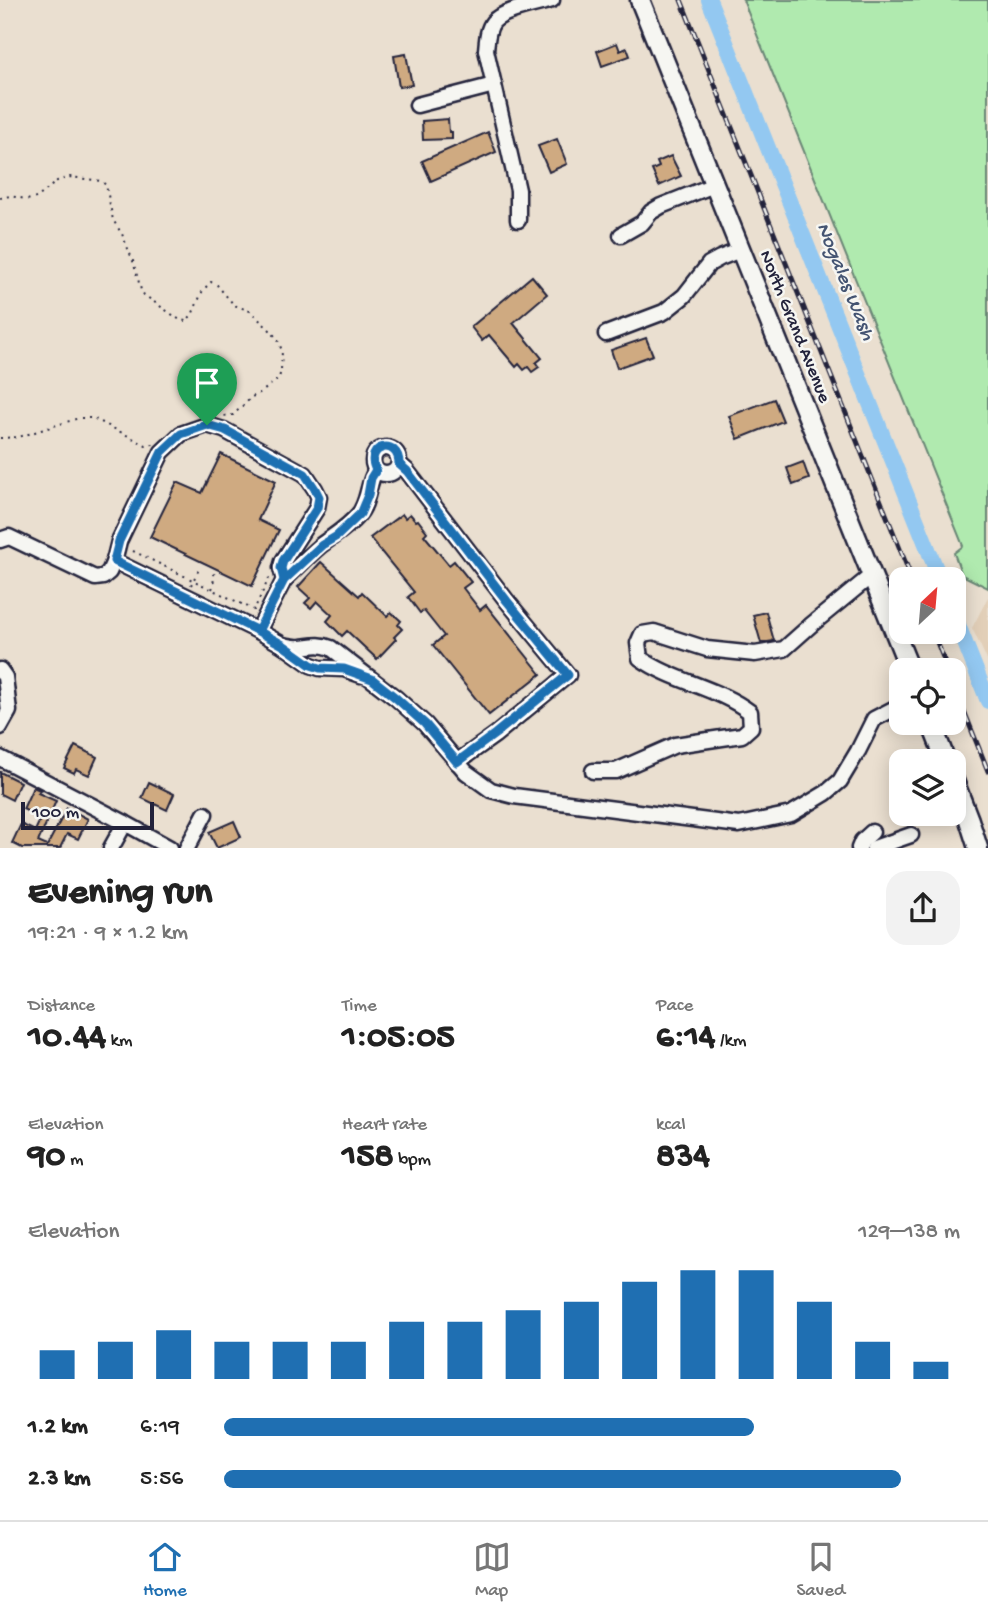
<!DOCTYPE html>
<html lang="en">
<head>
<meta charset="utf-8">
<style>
  :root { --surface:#fff; --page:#f2f2f2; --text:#222; --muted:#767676; --line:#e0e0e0; --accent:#1f6fb2 }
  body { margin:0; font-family:"Gochi Hand",sans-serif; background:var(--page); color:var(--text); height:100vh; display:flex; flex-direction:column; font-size:26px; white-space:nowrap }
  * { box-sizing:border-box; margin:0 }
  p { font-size:23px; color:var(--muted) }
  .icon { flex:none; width:38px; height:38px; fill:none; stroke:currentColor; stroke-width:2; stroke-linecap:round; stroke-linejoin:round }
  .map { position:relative; height:848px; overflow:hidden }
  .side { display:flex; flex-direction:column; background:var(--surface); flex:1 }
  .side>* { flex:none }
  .needle { width:46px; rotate:26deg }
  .tools { position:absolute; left:889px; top:567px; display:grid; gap:14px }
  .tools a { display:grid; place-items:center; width:77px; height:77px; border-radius:14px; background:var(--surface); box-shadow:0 4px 18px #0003; font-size:35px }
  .scale { position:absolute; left:21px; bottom:18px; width:133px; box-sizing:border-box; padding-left:7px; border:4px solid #22223b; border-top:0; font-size:19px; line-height:24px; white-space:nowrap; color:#22223b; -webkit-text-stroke:5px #f6f6f2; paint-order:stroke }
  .pin { position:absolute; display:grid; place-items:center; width:60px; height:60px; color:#fff; margin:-72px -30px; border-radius:50% 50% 50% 0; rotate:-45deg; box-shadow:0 0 7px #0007 }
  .pin .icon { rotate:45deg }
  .round { display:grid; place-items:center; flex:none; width:74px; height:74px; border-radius:21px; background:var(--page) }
  .summary { display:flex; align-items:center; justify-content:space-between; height:119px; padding:0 28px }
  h1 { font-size:38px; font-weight:800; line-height:52px }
  .figures { display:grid; grid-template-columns:repeat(3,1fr); gap:10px; height:119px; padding:7px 28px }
  .figures div { display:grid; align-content:center }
  .figures b { font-size:35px; font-weight:800 }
  .figures small { font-size:19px; font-weight:400 }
  .figures p { font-size:19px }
  .chart { height:196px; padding:14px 28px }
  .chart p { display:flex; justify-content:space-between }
  .chart svg { width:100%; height:126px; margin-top:7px; stroke:var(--accent); stroke-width:6 }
  ul { padding:0 28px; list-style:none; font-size:23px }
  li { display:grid; grid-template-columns:112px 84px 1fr; align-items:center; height:52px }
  li i { height:18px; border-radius:9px; background:var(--accent) }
  .tab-bar { display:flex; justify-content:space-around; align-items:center; height:98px; border-top:2px solid var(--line); background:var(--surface); font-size:19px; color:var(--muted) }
  .tab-bar a { display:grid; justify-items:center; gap:4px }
  .tab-bar .active { color:var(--accent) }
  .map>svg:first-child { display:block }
  .built { fill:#e2cfb8 }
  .green { fill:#b0eaaf; stroke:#698675; stroke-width:2 }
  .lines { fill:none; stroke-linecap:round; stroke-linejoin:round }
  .river { stroke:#93c8f1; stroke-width:16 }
  .building { fill:#cfaa81; stroke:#22223b; stroke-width:2 }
  .minor-casing { stroke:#22223b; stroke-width:19 }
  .major-casing { stroke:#22223b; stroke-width:23 }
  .path { stroke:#22223b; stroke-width:2; stroke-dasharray:2 5; stroke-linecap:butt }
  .minor { stroke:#f6f6f2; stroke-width:14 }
  .major { stroke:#f6f6f2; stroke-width:18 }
  .rail-casing { stroke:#22223b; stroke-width:5 }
  .rail { stroke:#f6f6f2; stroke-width:2.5; stroke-dasharray:8; stroke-linecap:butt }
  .route-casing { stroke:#fff; stroke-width:14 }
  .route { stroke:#1f6fb2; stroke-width:9 }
  .labels { text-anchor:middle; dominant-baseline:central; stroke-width:5; stroke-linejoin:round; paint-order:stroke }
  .street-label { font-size:19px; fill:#22223b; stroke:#f6f6f2 }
  .water-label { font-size:21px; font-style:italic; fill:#445472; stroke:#f6f6f2 }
</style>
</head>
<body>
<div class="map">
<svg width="988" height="848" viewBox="0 0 988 848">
  <rect width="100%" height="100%" fill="#eadfd0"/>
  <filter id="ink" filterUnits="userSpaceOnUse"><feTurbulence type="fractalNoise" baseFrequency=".0143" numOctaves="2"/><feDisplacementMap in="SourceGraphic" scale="14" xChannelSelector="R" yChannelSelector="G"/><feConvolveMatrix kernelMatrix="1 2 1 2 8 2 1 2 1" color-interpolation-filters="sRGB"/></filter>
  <g filter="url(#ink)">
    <polygon class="built" points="988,597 988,662 972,628"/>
    <polygon class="green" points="743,0 988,0 988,588 962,575 954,553 963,546"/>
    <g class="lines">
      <g class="river">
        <polyline points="709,0 940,579"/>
        <polyline points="954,615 988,701"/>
      </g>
    </g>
    <g class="building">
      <polygon points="617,43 620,51 627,48 630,56 602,66 597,51"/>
      <polygon points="406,54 412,85 399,87 394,56"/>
      <polygon points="448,119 449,132 452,132 452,139 423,140 422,121"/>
      <polygon points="488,132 496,152 431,181 422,161"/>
      <polygon points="557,139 567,164 549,172 538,146"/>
      <polygon points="671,156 681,176 659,186 652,170 659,167 657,162"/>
      <polygon points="532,276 547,294 513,323 542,358 536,363 539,367 532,372 528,367 524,370 519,364 516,367 489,335 482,341 471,327"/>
      <polygon points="646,338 653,355 617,368 611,350"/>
      <polygon points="774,399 783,421 738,439 729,416"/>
      <polygon points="221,454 276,481 258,520 279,530 252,586 150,537 177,482 202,493"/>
      <polygon points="803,462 809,479 793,485 787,468"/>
      <polygon points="402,514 405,518 410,514 416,521 418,520 427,532 424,535 449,565 454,561 471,582 463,588 480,610 486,605 541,674 489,715 433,645 444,636 424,611 420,613 408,597 414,592 370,538"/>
      <polygon points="321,562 359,596 362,592 387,616 391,612 401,621 398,625 402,629 394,637 396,639 377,659 347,631 342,636 327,621 332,615 317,601 311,608 305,603 310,598 298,587"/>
      <polygon points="766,612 774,641 761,643 753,615"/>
      <polygon points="75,746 97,757 89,775 76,769 74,773 64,768"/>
      <polygon points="0,772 20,782 12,800 0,794"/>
      <polygon points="149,782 174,794 167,810 142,798"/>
      <polygon points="33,787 40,790 38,793 56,801 38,842 47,846 67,808 88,819 78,839 67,834 60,848 22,848 12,843 21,824 35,831 41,818 23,809"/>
      <polygon points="234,821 241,837 217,848 209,832"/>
    </g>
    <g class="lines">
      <g class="minor-casing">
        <g id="minor">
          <polyline points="417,105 494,85"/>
          <path d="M518 220V190L486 50C487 41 487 30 493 22 503 10 536 5 552 0"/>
          <polyline points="621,235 642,223 651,212 661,206 714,185"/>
          <polyline points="606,334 664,312 684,296 709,264 720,258 740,250"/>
          <circle cx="386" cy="461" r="13"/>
          <polyline points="399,464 407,471 507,601 568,675 495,735 457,762"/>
          <polyline points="0,540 9,537 95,578 103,577 109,572 114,561 119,541 162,452 181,434 207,425 224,430 305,474 315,489 319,497 317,508 283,561 281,568 284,580 258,631"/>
          <polyline points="114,561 258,631 283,645 311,665 320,668 344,669 361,675"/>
          <path d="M284 580C296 569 307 557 320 546 333 536 347 528 358 515 369 503 367 484 376 470"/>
          <path d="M283 645C289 646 295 648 301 647 312 646 319 643 331 648L396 698 425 724 466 772 491 790 514 796 739 825 791 814 826 793 840 781 858 751 874 719 901 705"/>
          <polyline points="0,670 5,677 9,711 0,727"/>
          <polyline points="0,758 125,823 170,848"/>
          <path d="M593 771H616L675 745 742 735 751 727 750 712C717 687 674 682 640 658L638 643 642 634 654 632 707 649 755 654 784 649 811 625 872 575"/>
          <polyline points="111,848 125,823"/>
          <polyline points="187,848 205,814"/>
          <polyline points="859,848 862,841 872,832"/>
          <polyline points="874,848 911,835"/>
        </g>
      </g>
      <g class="major-casing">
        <g id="major">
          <polyline points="640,0 910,670"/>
          <polyline points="931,723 946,761"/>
          <polyline points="954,781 969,820 978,848"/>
        </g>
      </g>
      <g class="path">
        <polyline points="0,198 10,196 31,200 38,197 57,181 70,177 101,181 106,185 113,220 122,234 133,261 141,290 144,295 180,320 186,321 192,315 203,290 211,282 217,285 234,305 250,311 270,330 278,340 282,351 281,370 279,378 263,391 252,397 233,415 220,416"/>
        <polyline points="0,438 19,437 79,418 93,418 146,445 154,444"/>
        <polyline points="133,551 254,610 271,574"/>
        <polyline points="191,585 200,567"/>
        <path d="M212 589C215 582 212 576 216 570"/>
      </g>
      <use href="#minor" class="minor"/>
      <use href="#major" class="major"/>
      <g class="rail-casing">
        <g id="rail">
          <polyline points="681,0 912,579"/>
          <polyline points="933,632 948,670"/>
          <polyline points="954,686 988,771"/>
        </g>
      </g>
      <use href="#rail" class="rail"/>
    </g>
  </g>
  <g class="lines" filter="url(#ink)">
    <g class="route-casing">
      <path id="route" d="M207 425 225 430 305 474 315 489 319 497 317 508 283 561 281 568 284 580 258 631 283 645 311 665 320 668 344 669 372 679 396 698 425 724 457 762 495 734 568 675 507 601 407 471 399 464C399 437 363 445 376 470L371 478 368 495 360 514 337 536 322 545 284 580 258 631 114 561 119 541 162 452 181 434 207 425"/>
    </g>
    <use href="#route" class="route"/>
  </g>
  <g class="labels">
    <g class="street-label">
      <text transform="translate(794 327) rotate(68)">North Grand Avenue</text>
    </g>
    <g class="water-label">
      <text transform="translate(844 282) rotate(68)">Nogales Wash</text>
    </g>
  </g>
</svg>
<div class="tools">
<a><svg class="needle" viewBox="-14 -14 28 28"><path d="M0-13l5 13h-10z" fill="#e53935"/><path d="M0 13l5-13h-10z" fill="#767676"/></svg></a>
<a><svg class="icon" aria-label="locate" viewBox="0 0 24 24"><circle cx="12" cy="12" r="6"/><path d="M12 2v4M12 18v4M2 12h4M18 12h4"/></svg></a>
<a><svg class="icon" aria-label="layers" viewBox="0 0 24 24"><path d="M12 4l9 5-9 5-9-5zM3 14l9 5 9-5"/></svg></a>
</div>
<div class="scale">100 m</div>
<div class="pin" style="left:207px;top:425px;background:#1e9e55"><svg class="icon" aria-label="arrive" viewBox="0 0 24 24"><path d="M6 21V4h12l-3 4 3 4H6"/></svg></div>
</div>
<section class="side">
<div class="summary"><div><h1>Evening run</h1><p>19:21 · 9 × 1.2 km</p></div><a class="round"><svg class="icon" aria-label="share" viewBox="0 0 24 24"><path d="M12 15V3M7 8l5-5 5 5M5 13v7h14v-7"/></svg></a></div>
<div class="figures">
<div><p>Distance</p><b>10.44<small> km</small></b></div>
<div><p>Time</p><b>1:05:05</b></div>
<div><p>Pace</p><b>6:14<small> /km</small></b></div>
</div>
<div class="figures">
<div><p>Elevation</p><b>90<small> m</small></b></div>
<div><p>Heart rate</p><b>158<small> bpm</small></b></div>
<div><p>kcal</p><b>834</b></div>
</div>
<div class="chart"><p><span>Elevation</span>129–138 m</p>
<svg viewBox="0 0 160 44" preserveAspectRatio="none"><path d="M5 44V34M15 44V31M25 44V27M35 44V31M45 44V31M55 44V31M65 44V24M75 44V24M85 44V20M95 44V17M105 44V10M115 44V6M125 44V6M135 44V17M145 44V31M155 44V38"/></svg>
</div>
<ul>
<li><b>1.2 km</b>6:19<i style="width:72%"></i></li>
<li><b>2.3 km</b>5:56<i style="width:92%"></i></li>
</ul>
</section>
<nav class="tab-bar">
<a class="active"><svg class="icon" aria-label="home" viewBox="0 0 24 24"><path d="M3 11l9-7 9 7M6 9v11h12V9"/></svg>Home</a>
<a><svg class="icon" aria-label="map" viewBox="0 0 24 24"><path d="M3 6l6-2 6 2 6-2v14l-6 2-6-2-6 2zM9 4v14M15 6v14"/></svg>Map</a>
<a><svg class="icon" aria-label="saved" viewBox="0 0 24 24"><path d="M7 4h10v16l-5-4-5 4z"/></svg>Saved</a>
</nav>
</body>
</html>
